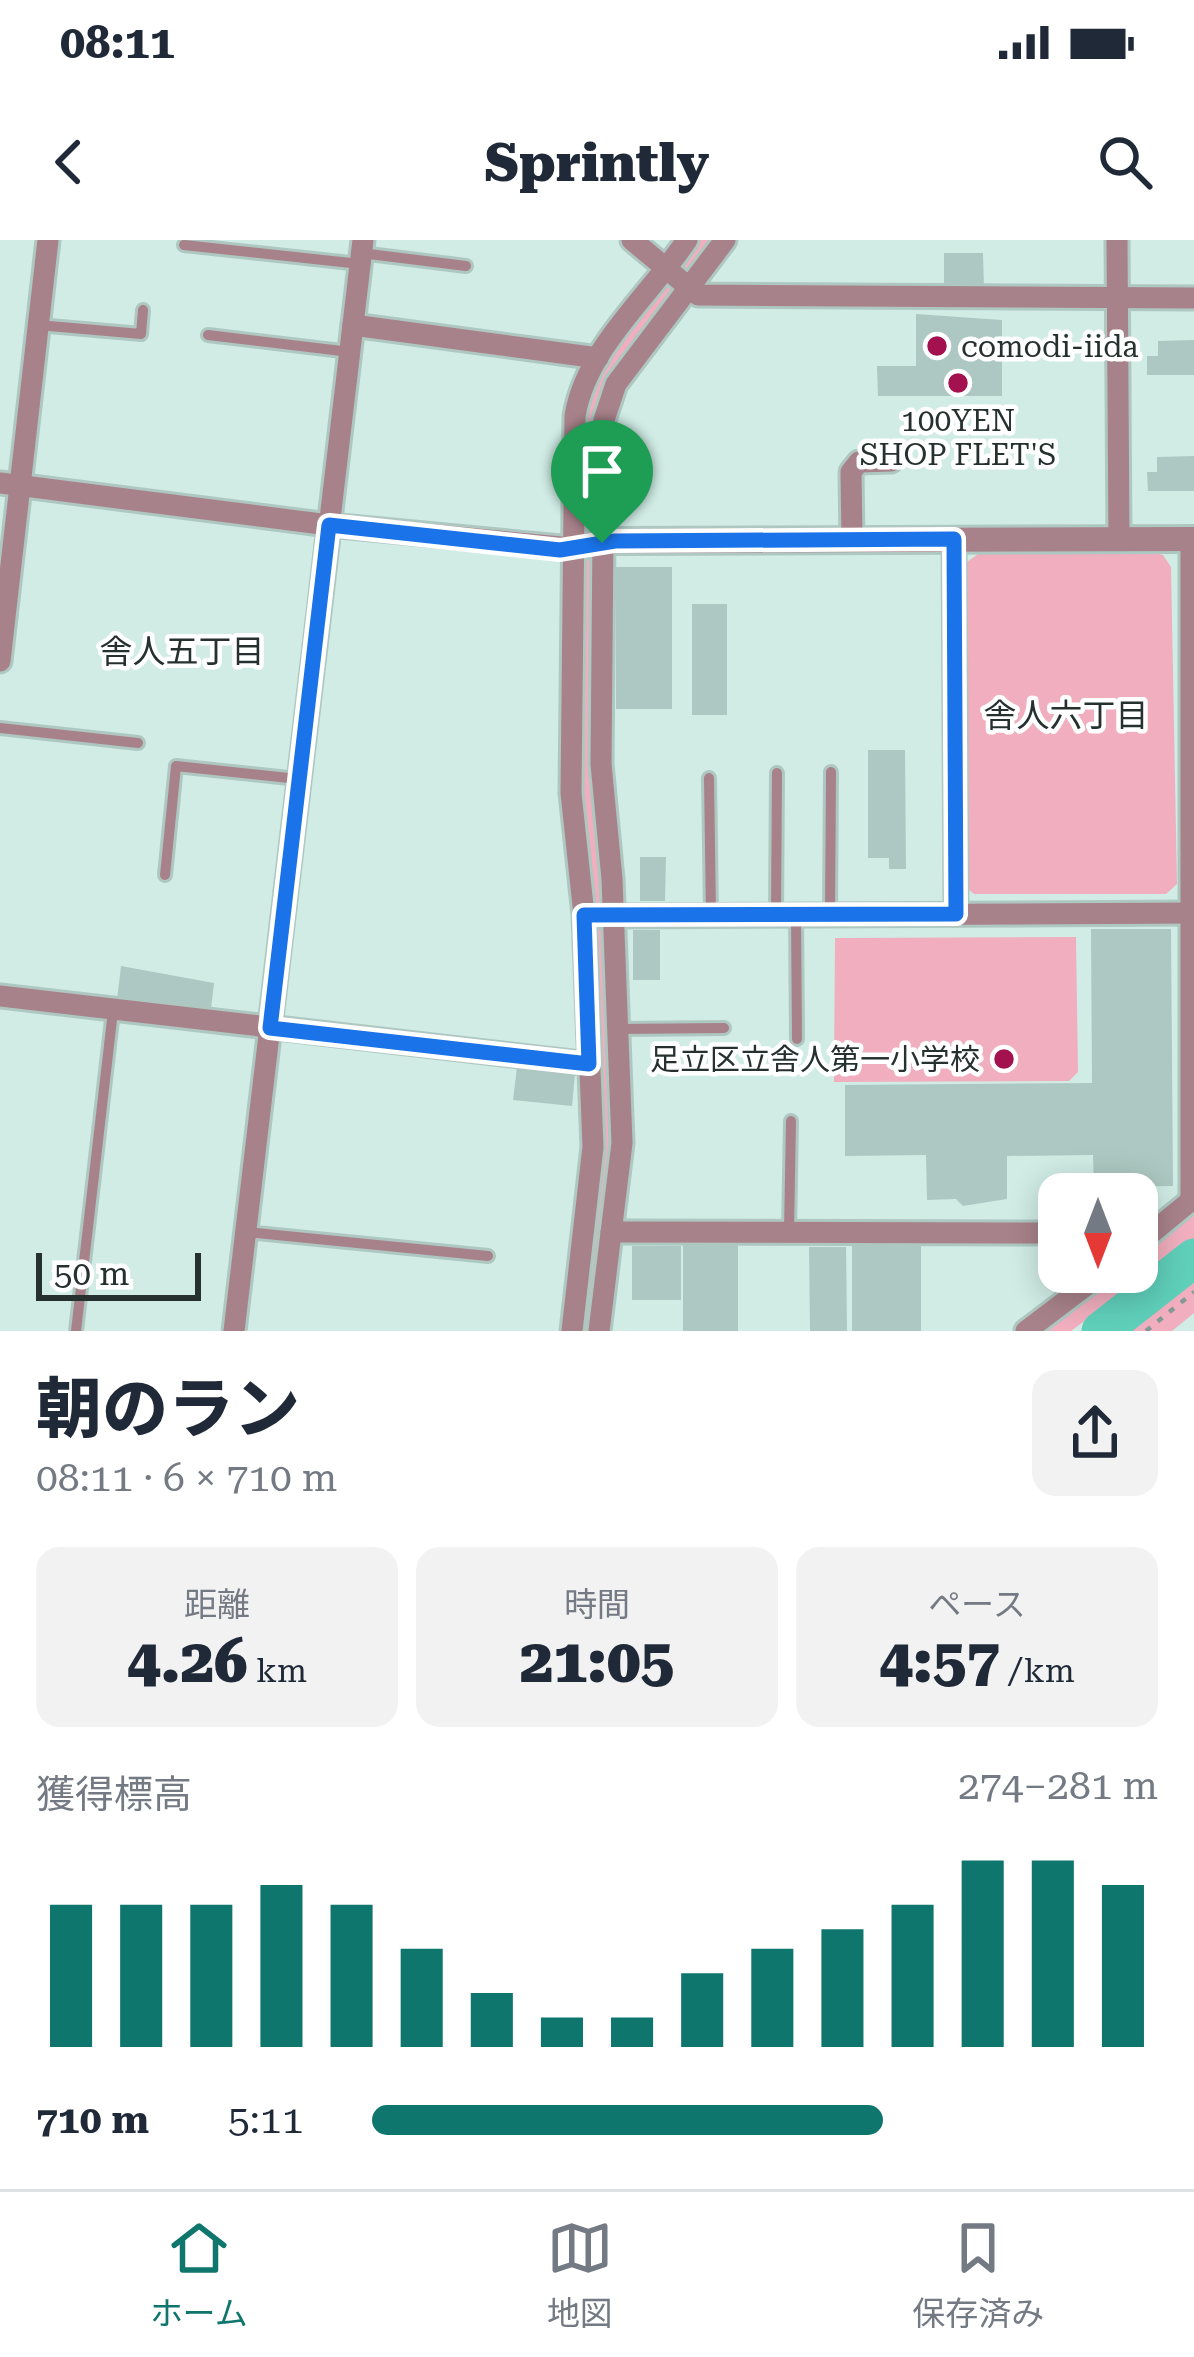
<!DOCTYPE html>
<html lang="ja">
<head>
<meta charset="utf-8">
<style>
  :root { --surface:#fff; --page:#f2f2f3; --text:#1f2937; --muted:#747a83; --line:#e0e1e3; --accent:#0f766e }
  body { margin:0; font-family:"Roboto Serif","Noto Sans JP",serif; background:var(--page); color:var(--text); height:100vh; display:flex; flex-direction:column; font-size:45px; white-space:nowrap }
  * { box-sizing:border-box; margin:0 }
  p { font-size:39px; color:var(--muted) }
  .icon { flex:none; width:66px; height:66px; fill:none; stroke:currentColor; stroke-width:2; stroke-linecap:round; stroke-linejoin:round }
  .map { position:relative; height:1091px; overflow:hidden }
  .drawer { display:flex; flex-direction:column; background:var(--surface); flex:1 }
  .drawer>* { flex:none }
  .needle { width:78px; rotate:180deg }
  .fabs { position:absolute; left:1038px; top:933px; display:grid; gap:24px }
  .fabs a { display:grid; place-items:center; width:120px; height:120px; border-radius:24px; background:var(--surface); box-shadow:0 6px 30px #0003; font-size:60px }
  .scale { position:absolute; left:36px; bottom:30px; width:165px; box-sizing:border-box; padding-left:12px; border:6px solid #26312f; border-top:0; font-size:33px; line-height:42px; white-space:nowrap; color:#26312f; -webkit-text-stroke:9px #fff; paint-order:stroke }
  .pin { position:absolute; display:grid; place-items:center; width:102px; height:102px; color:#fff; margin:-123px -51px; border-radius:50% 50% 50% 0; rotate:-45deg; box-shadow:0 0 12px #0007 }
  .pin .icon { rotate:45deg }
  .round { display:grid; place-items:center; flex:none; width:126px; height:126px; border-radius:24px; background:var(--page) }
  .headline { display:flex; align-items:center; justify-content:space-between; height:204px; padding:0 36px }
  h1 { font-size:66px; font-weight:800; line-height:90px }
  .stats { display:grid; grid-template-columns:repeat(3,1fr); gap:18px; height:204px; padding:12px 36px }
  .stats div { display:grid; align-content:center; border-radius:24px; background:var(--page); text-align:center }
  .stats b { font-size:60px; font-weight:800 }
  .stats small { font-size:33px; font-weight:400 }
  .stats p { font-size:33px }
  .chart { height:336px; padding:24px 36px }
  .chart p { display:flex; justify-content:space-between }
  .chart svg { width:100%; height:216px; margin-top:12px; stroke:var(--accent); stroke-width:6 }
  ul { padding:0 36px; list-style:none; font-size:39px }
  li { display:grid; grid-template-columns:192px 144px 1fr; align-items:center; height:90px }
  li i { height:30px; border-radius:15px; background:var(--accent) }
  .status { display:flex; justify-content:space-between; align-items:center; height:84px; padding:0 60px; background:var(--surface); direction:ltr }
  .status svg { height:33px; fill:currentColor }
  header { display:flex; justify-content:space-between; align-items:center; height:156px; padding:0 36px; background:var(--surface); font-size:54px; font-weight:800 }
  .tab-bar { display:flex; justify-content:space-around; align-items:center; height:168px; border-top:3px solid var(--line); background:var(--surface); font-size:33px; color:var(--muted) }
  .tab-bar a { display:grid; justify-items:center; gap:6px }
  .tab-bar .active { color:var(--accent) }
  .map>svg:first-child { display:block }
  .green { fill:#f0aebe }
  .lines { fill:none; stroke-linecap:round; stroke-linejoin:round }
  .river { stroke:#5fcfba; stroke-width:39 }
  .building { fill:#adc8c2 }
  .service-casing { stroke:#aec7c1; stroke-width:16 }
  .minor-casing { stroke:#aec7c1; stroke-width:27 }
  .tertiary-casing { stroke:#aec7c1; stroke-width:30 }
  .path { stroke:#859994; stroke-width:4.5; stroke-dasharray:6 9; stroke-linecap:butt }
  .service { stroke:#a8828a; stroke-width:10 }
  .minor { stroke:#a8828a; stroke-width:21 }
  .tertiary { stroke:#a8828a; stroke-width:24 }
  .route-casing { stroke:#fff; stroke-width:24 }
  .route { stroke:#1a73e8; stroke-width:15 }
  .poi-dot { fill:#a4114f; stroke:#fff; stroke-width:4.5 }
  .labels { text-anchor:middle; dominant-baseline:central; stroke-width:9; stroke-linejoin:round; paint-order:stroke }
  .poi-label { font-size:30px; fill:#26312f; stroke:#fff; text-anchor:start }
  .neighbourhood-label { font-size:33px; fill:#26312f; stroke:#fff }
</style>
</head>
<body>
<div class="status"><b>08:11</b><svg viewBox="0 0 49 12"><path d="M0 12V9h3v3zM5 12V6h3v6zM10 12V3h3v9zM15 12V0h3v12zM26 1h20v11H26zM47 4h2v5h-2z"/></svg></div>
<header><svg class="icon" aria-label="back" viewBox="0 0 24 24"><path d="M15 5l-7 7 7 7"/></svg>Sprintly<svg class="icon" aria-label="search" viewBox="0 0 24 24"><circle cx="10" cy="10" r="6"/><path d="M15 15l6 6"/></svg></header>
<div class="map">
<svg width="1194" height="1091" viewBox="0 0 1194 1091">
  <rect width="100%" height="100%" fill="#d0ece5"/>
  <g class="green">
    <polygon points="695,0 715,0 615,135 605,636 617,902 594,1091 579,1091 600,903 577,532 580,180 601,127"/>
    <polygon points="1150,312 1163,315 1171,327 1177,644 1166,654 974,654 969,650 967,322 978,314"/>
    <polygon points="1076,697 1078,832 1069,841 834,842 835,698"/>
    <polygon points="1194,975 1194,1000 1071,1091 1042,1091 1120,1032 1137,1032 1137,1019"/>
    <polygon points="1194,1032 1194,1073 1172,1091 1123,1091"/>
  </g>
  <g class="lines">
    <polyline class="river" points="1101,1091 1194,1018"/>
  </g>
  <g class="building">
    <polygon points="944,13 983,13 984,49 944,49"/>
    <polygon points="916,74 1002,80 1002,156 878,156 877,126 916,126"/>
    <polygon points="1194,100 1194,135 1147,135 1147,116 1158,116 1158,101"/>
    <polygon points="1194,216 1194,251 1148,251 1147,232 1157,232 1157,217"/>
    <rect x="616" y="327" width="56" height="142"/>
    <rect x="692" y="364" width="35" height="111"/>
    <polygon points="868,510 905,510 906,629 889,629 889,618 868,618"/>
    <polygon points="640,617 666,617 665,661 640,661"/>
    <polygon points="1091,689 1171,689 1173,946 1094,947 1093,915 1007,916 1007,959 963,966 956,959 927,960 926,915 845,916 845,845 1092,843"/>
    <rect x="633" y="690" width="27" height="50"/>
    <polygon points="121,726 214,743 211,769 117,760"/>
    <polygon points="517,827 575,834 572,866 513,860"/>
    <rect x="683" y="1003" width="55" height="88"/>
    <rect x="852" y="1005" width="69" height="86"/>
    <rect x="632" y="1006" width="49" height="54"/>
    <polygon points="809,1007 846,1007 847,1091 810,1091"/>
  </g>
  <g class="lines">
    <g class="service-casing">
      <g id="service">
        <polyline points="184,5 360,24"/>
        <polyline points="361,13 466,26"/>
        <polyline points="38,85 141,94 143,70"/>
        <polyline points="208,95 350,112"/>
        <polyline points="0,488 138,503"/>
        <polyline points="709,538 711,675"/>
        <polyline points="165,635 176,526 298,539"/>
        <polyline points="830,673 831,532"/>
        <polyline points="776,674 777,533"/>
        <polyline points="796,676 797,799"/>
        <polyline points="618,789 724,788"/>
        <polyline points="789,991 791,881"/>
        <polyline points="247,992 488,1016"/>
        <polyline points="76,1091 113,771"/>
      </g>
    </g>
    <g class="minor-casing">
      <g id="minor">
        <polyline points="632,0 698,55 1194,58"/>
        <polyline points="1117,0 1119,299"/>
        <polyline points="353,85 598,118"/>
        <polyline points="0,243 329,285 572,308"/>
        <polyline points="852,300 851,232 859,222 891,221"/>
        <polyline points="954,300 956,674"/>
        <polyline points="0,421 48,0"/>
        <polyline points="601,676 1194,673"/>
        <polyline points="0,756 589,824"/>
        <polyline points="1191,960 1191,299"/>
        <polyline points="611,992 1059,993"/>
        <polyline points="1137,1005 1194,958"/>
        <polyline points="234,1091 363,0"/>
        <path d="M572 1091 593 907 584 675 571 553 575 176C586 108 650 55 687 0"/>
        <polyline points="599,1091 622,903 612,639 601,524 604,180 616,144 725,0"/>
        <polyline points="1026,1091 1104,1032"/>
      </g>
    </g>
    <g class="tertiary-casing">
      <polyline id="tertiary" points="572,308 615,301 1194,299"/>
    </g>
    <g class="path">
      <polyline points="1123,1041 1136,1032"/>
      <polyline points="1146,1091 1194,1052"/>
    </g>
    <use href="#service" class="service"/>
    <use href="#minor" class="minor"/>
    <use href="#tertiary" class="tertiary"/>
  </g>
  <g class="lines">
    <g class="route-casing">
      <polygon id="route" points="329,285 560,310 615,301 954,299 956,674 584,675 589,824 270,788"/>
    </g>
    <use href="#route" class="route"/>
  </g>
  <g class="poi-dot">
    <circle cx="937" cy="106" r="12"/>
    <circle cx="958" cy="143" r="12"/>
    <circle cx="1004" cy="819" r="12"/>
  </g>
  <g class="labels">
    <g class="poi-label">
      <text x="961" y="106">comodi-iida</text>
      <text x="958" y="180" text-anchor="middle">100YEN<tspan x="958" dy="34">SHOP FLET'S</tspan></text>
      <text x="980" y="819" text-anchor="end">足立区立舎人第一小学校</text>
    </g>
    <g class="neighbourhood-label">
      <text x="182" y="411">舎人五丁目</text>
      <text x="1066" y="475">舎人六丁目</text>
    </g>
  </g>
</svg>
<div class="fabs">
<a><svg class="needle" viewBox="-14 -14 28 28"><path d="M0-13l5 13h-10z" fill="#e53935"/><path d="M0 13l5-13h-10z" fill="#747a83"/></svg></a>
</div>
<div class="scale">50 m</div>
<div class="pin" style="left:602px;top:303px;background:#1e9e55"><svg class="icon" aria-label="arrive" viewBox="0 0 24 24"><path d="M6 21V4h12l-3 4 3 4H6"/></svg></div>
</div>
<section class="drawer">
<div class="headline"><div><h1>朝のラン</h1><p>08:11 · 6 × 710 m</p></div><a class="round"><svg class="icon" aria-label="share" viewBox="0 0 24 24"><path d="M12 15V3M7 8l5-5 5 5M5 13v7h14v-7"/></svg></a></div>
<div class="stats">
<div><p>距離</p><b>4.26<small> km</small></b></div>
<div><p>時間</p><b>21:05</b></div>
<div><p>ペース</p><b>4:57<small> /km</small></b></div>
</div>
<div class="chart"><p><span>獲得標高</span>274–281 m</p>
<svg viewBox="0 0 160 44" preserveAspectRatio="none"><path d="M5 44V15M15 44V15M25 44V15M35 44V11M45 44V15M55 44V24M65 44V33M75 44V38M85 44V38M95 44V29M105 44V24M115 44V20M125 44V15M135 44V6M145 44V6M155 44V11"/></svg>
</div>
<ul>
<li><b>710 m</b>5:11<i style="width:65%"></i></li>
</ul>
</section>
<nav class="tab-bar">
<a class="active"><svg class="icon" aria-label="home" viewBox="0 0 24 24"><path d="M3 11l9-7 9 7M6 9v11h12V9"/></svg>ホーム</a>
<a><svg class="icon" aria-label="map" viewBox="0 0 24 24"><path d="M3 6l6-2 6 2 6-2v14l-6 2-6-2-6 2zM9 4v14M15 6v14"/></svg>地図</a>
<a><svg class="icon" aria-label="saved" viewBox="0 0 24 24"><path d="M7 4h10v16l-5-4-5 4z"/></svg>保存済み</a>
</nav>
</body>
</html>
